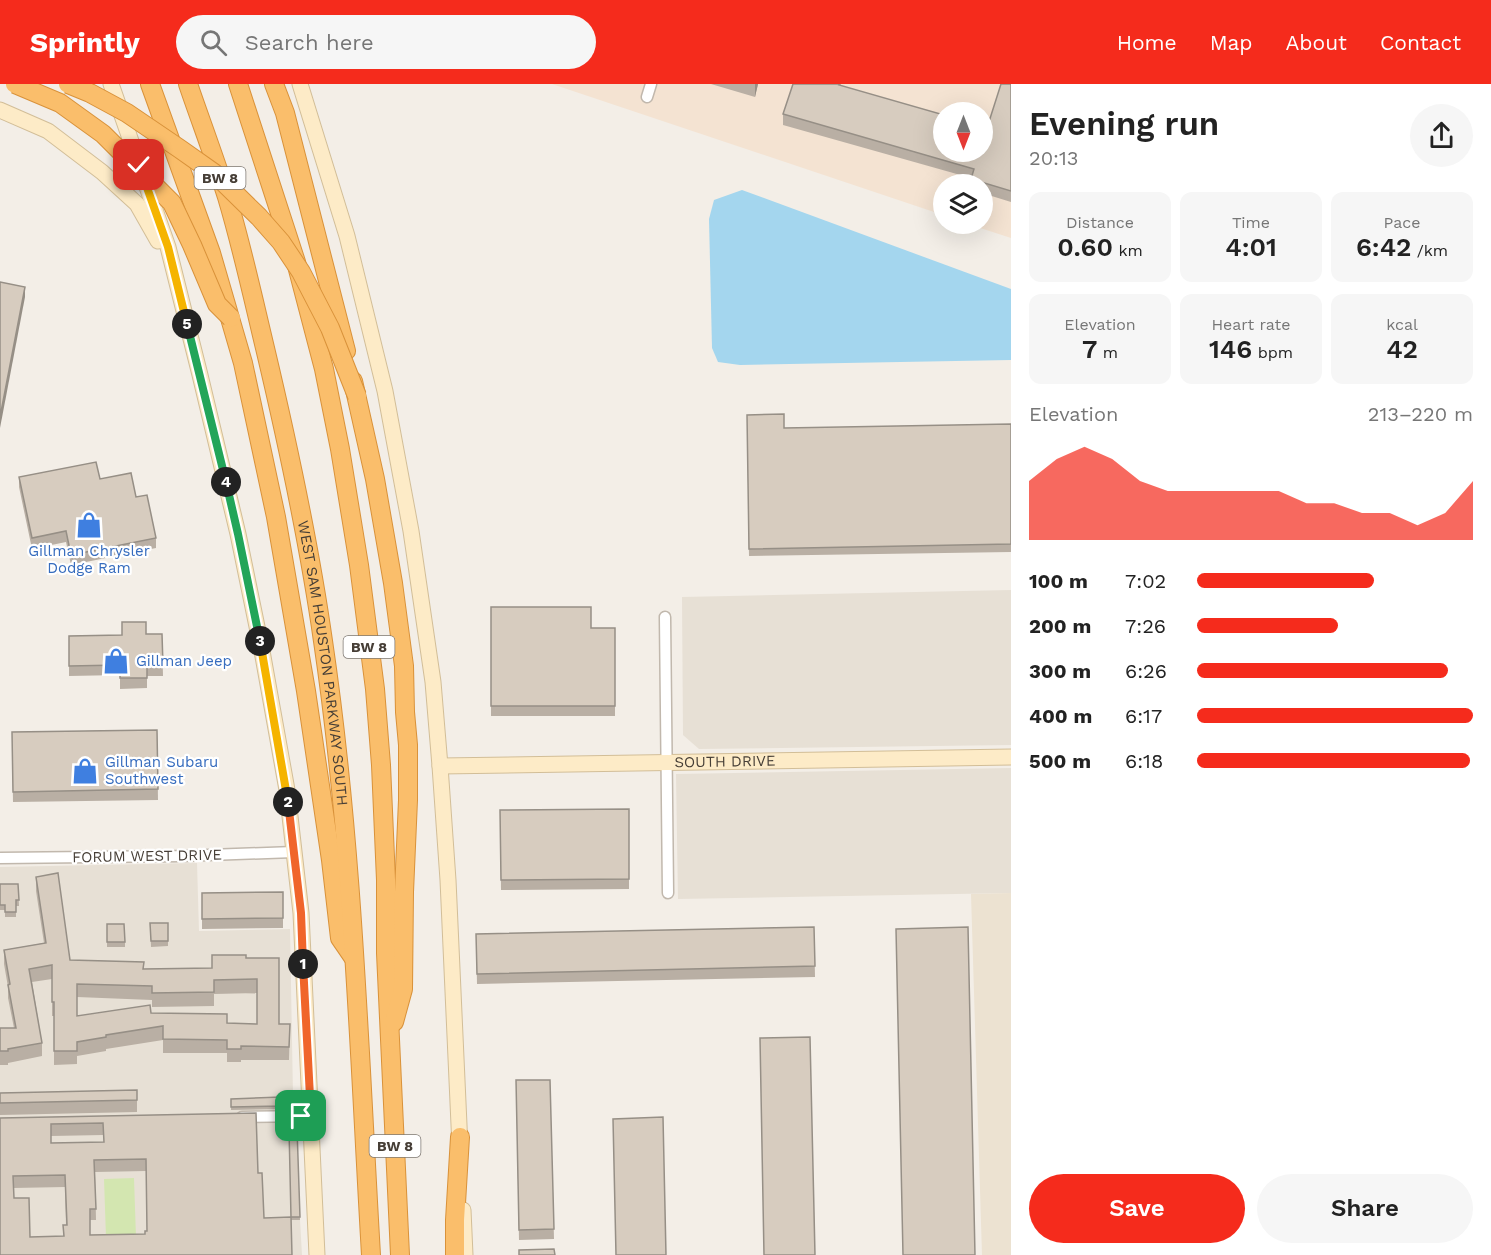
<!DOCTYPE html>
<html lang="en">
<head>
<meta charset="utf-8">
<style>
  :root { --surface:#fff; --page:#f6f6f6; --text:#222; --muted:#767676; --accent:#f52b1c }
  body { margin:0; font-family:"Work Sans",sans-serif; background:var(--page); color:var(--text); height:100vh; display:flex; flex-direction:column; font-size:22px; white-space:nowrap }
  * { box-sizing:border-box; margin:0 }
  p { font-size:20px; color:var(--muted) }
  .icon { flex:none; width:33px; height:33px; fill:none; stroke:currentColor; stroke-width:2; stroke-linecap:round; stroke-linejoin:round }
  .map { position:relative; flex:1; overflow:hidden }
  .sheet { display:flex; flex-direction:column; background:var(--surface); width:480px }
  .sheet>* { flex:none }
  .needle { width:39px; rotate:180deg }
  .fabs { position:absolute; left:933px; top:18px; display:grid; gap:12px }
  .fabs a { display:grid; place-items:center; width:60px; height:60px; border-radius:50%; background:var(--surface); box-shadow:0 6px 24px #0002; font-size:30px }
  .pin { position:absolute; display:grid; place-items:center; width:51px; height:51px; color:#fff; margin:-26px; border-radius:12px; box-shadow:0 3px 9px #0006 }
  .km { position:absolute; width:30px; height:30px; margin:-15px; border-radius:50%; background:#222; color:#fff; font-size:16px; line-height:30px; text-align:center }
  .round { display:grid; place-items:center; flex:none; width:63px; height:63px; border-radius:32px; background:var(--page) }
  .headline { display:flex; align-items:center; justify-content:space-between; height:102px; padding:0 18px }
  h1 { font-size:33px; font-weight:600; line-height:45px }
  .metrics { display:grid; grid-template-columns:repeat(3,1fr); gap:9px; height:102px; padding:6px 18px }
  .metrics div { display:grid; align-content:center; border-radius:12px; background:var(--page); text-align:center }
  .metrics b { font-size:26px; font-weight:600 }
  .metrics small { font-size:16px; font-weight:400 }
  .metrics p { font-size:16px }
  .chart { height:168px; padding:12px 18px }
  .chart p { display:flex; justify-content:space-between }
  .chart svg { width:100%; height:108px; margin-top:6px; fill:var(--accent); opacity:.7 }
  .cta { display:flex; gap:12px; margin-top:auto; padding:12px 18px }
  .cta a { flex:1; height:69px; border-radius:36px; background:var(--accent); color:#fff; font-size:24px; font-weight:600; line-height:69px; text-align:center }
  .cta a+a { background:var(--page); color:var(--text) }
  ul { padding:0 18px; list-style:none; font-size:20px }
  li { display:grid; grid-template-columns:96px 72px 1fr; align-items:center; height:45px }
  li i { height:15px; border-radius:8px; background:var(--accent) }
  header { display:flex; align-items:center; gap:36px; box-sizing:border-box; height:84px; padding:0 30px; background:var(--accent); color:#fff }
  header strong { font-size:28px }
  nav { display:flex; gap:33px; margin-inline-start:auto; font-size:21px }
  .search { width:420px; height:54px; background:var(--page); display:flex; align-items:center; gap:15px; box-sizing:border-box; padding:0 21px; border-radius:33px; color:var(--muted); font-size:22px }
  main { display:flex; flex:1; min-height:0 }
  .map>svg:first-child { display:block }
  .residential { fill:#e7e0d5 }
  .commercial { fill:#f4e3d2; fill-rule:evenodd }
  .education { fill:#ece2d1 }
  .green { fill:#d3e6b0 }
  .water { fill:#a4d6ee }
  .lines { fill:none; stroke-linecap:round; stroke-linejoin:round }
  .street-casing { stroke:#c1b8ad; stroke-width:13 }
  .secondary-casing { stroke:#d2be98; stroke-width:17 }
  .highway-casing { stroke:#d9923a; stroke-width:20 }
  .street { stroke:#fff; stroke-width:10 }
  .secondary { stroke:#fdebc7; stroke-width:15 }
  .highway { stroke:#fabe6b; stroke-width:18 }
  .highway-bridge-casing { stroke:#d9923a; stroke-width:20; stroke-linecap:butt }
  .highway-bridge { stroke:#fabe6b; stroke-width:18 }
  .wall { fill:#b9afa4; fill-rule:evenodd }
  .shaded-wall { fill:#968f86 }
  .building { fill:#d7ccbf; stroke:#968f86; stroke-width:1.5; fill-rule:evenodd }
  .split-1-casing { stroke:#fff; stroke-width:12 }
  .split-2-casing { stroke:#fff; stroke-width:12 }
  .split-3-casing { stroke:#fff; stroke-width:12 }
  .split-4-casing { stroke:#fff; stroke-width:12 }
  .split-5-casing { stroke:#fff; stroke-width:12 }
  .split-6-casing { stroke:#fff; stroke-width:12 }
  .split-1 { stroke:#f0652b; stroke-width:8 }
  .split-2 { stroke:#f0652b; stroke-width:8 }
  .split-3 { stroke:#f5b400; stroke-width:8 }
  .split-4 { stroke:#22a559; stroke-width:8 }
  .split-5 { stroke:#22a559; stroke-width:8 }
  .split-6 { stroke:#f5b400; stroke-width:8 }
  .labels { text-anchor:middle; dominant-baseline:central; stroke-width:4.5; stroke-linejoin:round; paint-order:stroke }
  .shield { fill:#fff; stroke:#7e7872; stroke-width:1.5 }
  .shield-label { font-size:14px; font-weight:bold; fill:#463e36 }
  .shop-label { font-size:15px; fill:#366cbe; stroke:#fff; text-anchor:start }
  .street-label { font-size:15px; fill:#463e36; stroke:#fff }
</style>
</head>
<body>
<header>
<strong>Sprintly</strong>
<div class="search"><svg class="icon" aria-label="search" viewBox="0 0 24 24"><circle cx="10" cy="10" r="6"/><path d="M15 15l6 6"/></svg>Search here</div>
<nav><a>Home</a><a>Map</a><a>About</a><a>Contact</a></nav>
</header>
<main>
<div class="map">
<svg width="1011" height="1171" viewBox="0 0 1011 1171">
  <rect width="100%" height="100%" fill="#f3eee7"/>
  <g class="residential">
    <polygon points="1011,506 1011,661 699,665 683,651 682,513"/>
    <polygon points="1011,684 1011,809 678,815 676,690"/>
    <polygon points="197,779 199,847 290,845 293,1012 302,1171 0,1171 0,783"/>
  </g>
  <path class="commercial" d="M552 0H1011V154L968 140H982V100H944L943 131ZM944 28H982V68H944Z"/>
  <polygon class="education" points="1011,809 1011,1171 982,1171 971,810"/>
  <polygon class="green" points="134,1094 136,1153 106,1154 104,1095"/>
  <polygon class="water" points="742,106 1011,205 1011,276 740,281 718,278 712,264 709,135 714,116"/>
  <g class="lines">
    <g class="street-casing">
      <g id="street">
        <polyline points="647,13 651,0"/>
        <polyline points="665,533 668,809"/>
        <polyline points="0,774 182,772 294,768"/>
        <polyline points="242,1033 311,1032"/>
      </g>
    </g>
    <g class="secondary-casing">
      <g id="secondary">
        <polyline points="111,0 168,163 200,291 238,450 262,567 287,706 301,829 317,1171"/>
        <polyline points="300,0 347,152 385,307 411,447 433,598 440,682 448,796 460,1063"/>
        <polyline points="0,26 48,47 102,88 137,120 158,157"/>
        <path id="s1" d="M440 682 1011 673"/>
        <polyline points="463,1126 465,1171"/>
      </g>
    </g>
    <g class="highway-casing">
      <g id="highway">
        <polyline points="150,0 211,169 243,279 276,433 306,607 331,776 340,854 353,873"/>
        <path id="s2" d="M188 0C201 38 215 75 227 113 242 163 253 214 265 264 288 361 309 458 323 557 353 760 359 966 371 1171"/>
        <polyline points="238,0 296,178 324,285 340,365 359,481 375,605 381,681 386,796 386,869 400,1171"/>
        <polyline points="274,0 285,29 346,267"/>
        <polyline points="353,297 375,395 393,499 404,582 405,628 408,661 408,716 404,808 403,905 394,938"/>
        <polyline points="455,1171 455,1136 460,1053"/>
      </g>
    </g>
    <use href="#street" class="street"/>
    <use href="#secondary" class="secondary"/>
    <use href="#highway" class="highway"/>
    <g class="highway-bridge-casing">
      <g id="highway-bridge">
        <polyline points="15,0 60,19 103,50 172,119 192,161 217,220 231,234"/>
        <polyline points="68,0 90,9 127,29 180,65 214,89 259,133 281,158 301,188 330,244 357,312"/>
      </g>
    </g>
    <use href="#highway-bridge" class="highway-bridge"/>
  </g>
  <g class="wall">
    <polygon points="711,0 758,0 755,13"/>
    <polygon points="1011,0 1011,118 982,109 982,100 971,100 971,94 783,41 783,30 842,2 987,44"/>
    <polygon points="747,331 784,344 1011,340 1011,468 749,472"/>
    <polygon points="19,393 100,395 136,413 156,454 156,464 71,481 66,458 32,465 19,403"/>
    <polygon points="491,523 591,544 615,544 615,632 491,632"/>
    <polygon points="162,550 163,592 147,592 147,604 120,605 120,591 69,592 69,552"/>
    <polygon points="157,646 158,716 13,718 12,648"/>
    <polygon points="629,725 629,805 501,806 500,726"/>
    <path d="M36 793 70 876 144 885 212 884 246 874 279 940H290L289 976H241V978H227V969H163V956L106 965V967L77 972V980L54 981V932H52V895L32 898 42 959V972L8 979V981H0V944H14L8 914V903L4 880V866L44 859 36 807ZM257 909V940L227 939 151 929 77 932V913L152 916V923L214 922V910Z"/>
    <polygon points="0,800 18,800 19,822 16,822 16,833 5,833 5,826 0,826"/>
    <polygon points="283,808 283,844 202,845 202,809"/>
    <polygon points="150,839 168,839 168,862 151,863"/>
    <polygon points="107,840 125,858 125,863 107,863"/>
    <polygon points="814,843 815,893 477,900 476,850"/>
    <polygon points="516,996 550,996 554,1155 519,1156"/>
    <polygon points="137,1006 137,1028 0,1031 0,1009"/>
    <polygon points="281,1013 282,1025 231,1026 231,1015"/>
    <path d="M256 1029 258 1089 264 1134 0 1171V1034ZM103 1051 104 1058 51 1059V1052ZM146 1087 147 1147 145 1150 90 1151V1136H96L95 1088ZM65 1103 66 1141 63 1152 30 1153 14 1114 13 1104Z"/>
    <polygon points="297,1044 300,1136 291,1136 289,1045"/>
  </g>
  <g class="shaded-wall">
    <polygon points="755,0 758,0 755,13"/>
    <polygon points="25,203 25,213 0,344 0,333"/>
  </g>
  <g class="building">
    <polygon points="793,0 840,0 839,1 944,31 944,68 982,68 982,42 987,44 1001,0 1011,0 1011,107 971,95 974,85 783,30"/>
    <polygon points="0,198 25,203 0,333"/>
    <polygon points="784,330 784,344 1011,340 1011,460 749,465 747,331"/>
    <polygon points="96,378 100,395 131,389 136,413 147,411 156,454 71,471 66,447 32,454 19,393"/>
    <polygon points="491,523 591,523 591,544 615,544 615,622 491,622"/>
    <polygon points="122,538 146,538 146,550 162,550 163,582 147,582 147,594 120,594 120,581 69,582 69,552 122,551"/>
    <polygon points="157,646 158,705 13,708 12,648"/>
    <polygon points="629,725 629,795 501,796 500,726"/>
    <path d="M58 789 70 876 144 878 143 885 212 884V871H246V874H279V940H290L289 963 241 962V965H227V956L163 955V942L106 951V953L77 958V967H54V918H52V881L29 885 42 959 8 965V967H0V944H16L8 901 10 900 4 866 46 859 36 793ZM257 895V940L227 939V930L151 929 150 921 77 932V900L152 902V909L214 908V896Z"/>
    <polygon points="0,800 18,800 19,816 16,816 16,828 5,828 5,821 0,821"/>
    <polygon points="283,808 283,834 202,835 202,809"/>
    <polygon points="150,839 168,839 168,857 151,857"/>
    <polygon points="107,840 124,840 125,858 107,858"/>
    <polygon points="814,843 815,882 477,890 476,850"/>
    <polygon points="968,843 975,1171 903,1171 896,845"/>
    <polygon points="810,953 815,1171 764,1171 760,954"/>
    <polygon points="516,996 550,996 554,1145 519,1146"/>
    <polygon points="137,1006 137,1016 0,1019 0,1009"/>
    <polygon points="281,1013 282,1022 231,1023 231,1015"/>
    <path d="M256 1029 258 1089H262L264 1134 291 1133 292 1171H0V1034ZM103 1039 104 1058 51 1059V1040ZM146 1075 147 1147H145V1150L90 1151V1125H96L94 1076ZM65 1091 67 1141H63L64 1152 30 1153 29 1114H14L13 1092Z"/>
    <polygon points="663,1033 666,1171 616,1171 613,1035"/>
    <polygon points="297,1044 300,1133 291,1133 289,1045"/>
    <polygon points="554,1165 555,1171 519,1171 519,1166"/>
  </g>
  <g class="lines">
    <g class="split-1-casing">
      <polyline id="split-1" points="301,1032 311,1032 303,880"/>
    </g>
    <g class="split-2-casing">
      <polyline id="split-2" points="288,718 301,829 303,880"/>
    </g>
    <g class="split-3-casing">
      <polyline id="split-3" points="260,557 288,718"/>
    </g>
    <g class="split-4-casing">
      <polyline id="split-4" points="226,398 238,450 260,557"/>
    </g>
    <g class="split-5-casing">
      <polyline id="split-5" points="187,240 226,398"/>
    </g>
    <g class="split-6-casing">
      <polyline id="split-6" points="139,81 168,163 187,240"/>
    </g>
    <use href="#split-1" class="split-1"/>
    <use href="#split-2" class="split-2"/>
    <use href="#split-3" class="split-3"/>
    <use href="#split-4" class="split-4"/>
    <use href="#split-5" class="split-5"/>
    <use href="#split-6" class="split-6"/>
  </g>
  <defs>
    <g id="shop-bare" transform="scale(2.07)"><path d="M-5-2.5h2.3a2.7 3.5 0 0 1 5.4 0H5L5.5 6h-11ZM-1.5-2.5h3a1.5 2.3 0 0 0-3 0Z" fill="#3f7fe0" stroke="#fff" stroke-width="2.5" paint-order="stroke"/></g>
  </defs>
  <g fill-rule="evenodd">
    <use href="#shop-bare" x="89" y="441"/>
    <use href="#shop-bare" x="116" y="577"/>
    <use href="#shop-bare" x="85" y="687"/>
  </g>
  <g class="labels">
    <g class="shield">
      <rect x="194.5" y="83" width="51" height="22" rx="4.5"/>
      <rect x="343.5" y="552" width="51" height="22" rx="4.5"/>
      <rect x="369.5" y="1051" width="51" height="22" rx="4.5"/>
    </g>
    <g class="shield-label">
      <text x="220" y="94">BW 8</text>
      <text x="369" y="563">BW 8</text>
      <text x="395" y="1062">BW 8</text>
    </g>
    <g class="shop-label">
      <text x="89" y="467" text-anchor="middle">Gillman Chrysler<tspan x="89" dy="17">Dodge Ram</tspan></text>
      <text x="136" y="577">Gillman Jeep</text>
      <text x="105" y="678">Gillman Subaru<tspan x="105" dy="17">Southwest</tspan></text>
    </g>
    <g class="street-label">
      <text stroke="none"><textPath href="#s2" startOffset="596">WEST SAM HOUSTON PARKWAY SOUTH</textPath></text>
      <text stroke="none"><textPath href="#s1" startOffset="285">SOUTH DRIVE</textPath></text>
      <text transform="translate(147 772) rotate(-1)">FORUM WEST DRIVE</text>
    </g>
  </g>
</svg>
<div class="fabs">
<a><svg class="needle" viewBox="-14 -14 28 28"><path d="M0-13l5 13h-10z" fill="#e53935"/><path d="M0 13l5-13h-10z" fill="#767676"/></svg></a>
<a><svg class="icon" aria-label="layers" viewBox="0 0 24 24"><path d="M12 4l9 5-9 5-9-5zM3 14l9 5 9-5"/></svg></a>
</div>
<div class="pin" style="left:301px;top:1032px;background:#1e9e55"><svg class="icon" aria-label="arrive" viewBox="0 0 24 24"><path d="M6 21V4h12l-3 4 3 4H6"/></svg></div>
<div class="pin" style="left:139px;top:81px;background:#d93025"><svg class="icon" aria-label="check" viewBox="0 0 24 24"><path d="M5 12l5 5 9-10"/></svg></div>
<b class="km" style="left:303px;top:880px">1</b>
<b class="km" style="left:288px;top:718px">2</b>
<b class="km" style="left:260px;top:557px">3</b>
<b class="km" style="left:226px;top:398px">4</b>
<b class="km" style="left:187px;top:240px">5</b>
</div>
<section class="sheet">
<div class="headline"><div><h1>Evening run</h1><p>20:13</p></div><a class="round"><svg class="icon" aria-label="share" viewBox="0 0 24 24"><path d="M12 15V3M7 8l5-5 5 5M5 13v7h14v-7"/></svg></a></div>
<div class="metrics">
<div><p>Distance</p><b>0.60<small> km</small></b></div>
<div><p>Time</p><b>4:01</b></div>
<div><p>Pace</p><b>6:42<small> /km</small></b></div>
</div>
<div class="metrics">
<div><p>Elevation</p><b>7<small> m</small></b></div>
<div><p>Heart rate</p><b>146<small> bpm</small></b></div>
<div><p>kcal</p><b>42</b></div>
</div>
<div class="chart"><p><span>Elevation</span>213–220 m</p>
<svg viewBox="0 0 160 44" preserveAspectRatio="none"><path d="M0 44V20L10 11L20 6L30 11L40 20L50 24L60 24L70 24L80 24L90 24L100 29L110 29L120 33L130 33L140 38L150 33L160 20V44z"/></svg>
</div>
<ul>
<li><b>100 m</b>7:02<i style="width:64%"></i></li>
<li><b>200 m</b>7:26<i style="width:51%"></i></li>
<li><b>300 m</b>6:26<i style="width:91%"></i></li>
<li><b>400 m</b>6:17<i style="width:100%"></i></li>
<li><b>500 m</b>6:18<i style="width:99%"></i></li>
</ul>
<div class="cta"><a>Save</a><a>Share</a></div>
</section>
</main>
</body>
</html>
